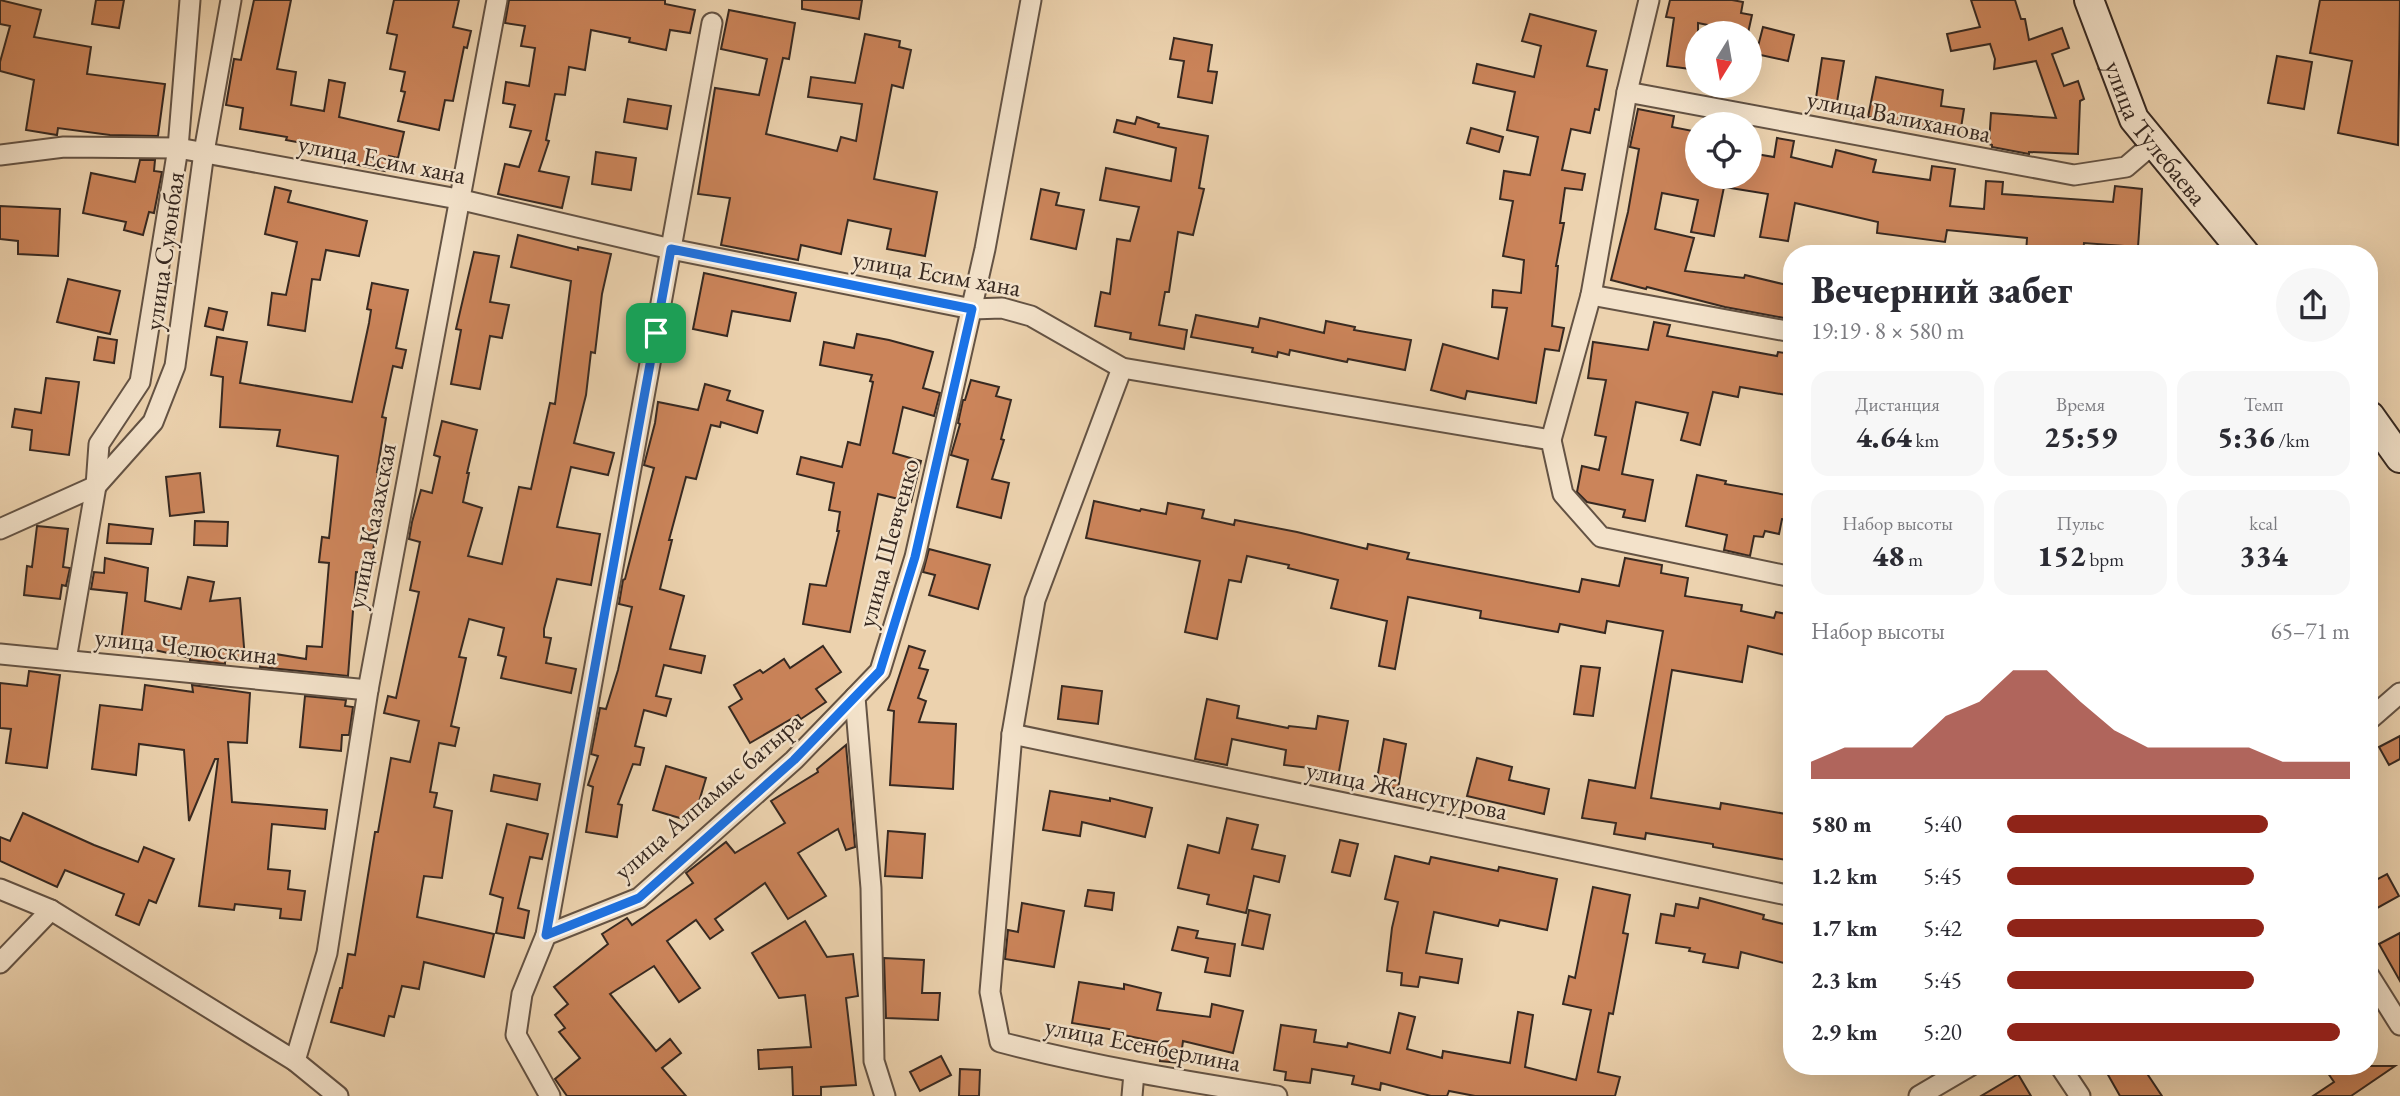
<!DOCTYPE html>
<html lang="ru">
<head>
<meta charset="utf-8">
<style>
  :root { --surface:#fff; --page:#f7f7f7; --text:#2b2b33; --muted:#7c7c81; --accent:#8f2418 }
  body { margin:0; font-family:"EB Garamond",serif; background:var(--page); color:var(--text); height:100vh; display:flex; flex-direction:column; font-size:26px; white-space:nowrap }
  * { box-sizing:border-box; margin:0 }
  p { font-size:23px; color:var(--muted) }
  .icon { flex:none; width:38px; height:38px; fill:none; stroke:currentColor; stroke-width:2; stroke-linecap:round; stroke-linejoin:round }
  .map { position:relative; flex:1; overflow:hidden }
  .side { position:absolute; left:1783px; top:245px; width:595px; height:830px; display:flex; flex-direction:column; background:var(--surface); border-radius:28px; box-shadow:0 7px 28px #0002 }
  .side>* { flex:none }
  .needle { width:46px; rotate:191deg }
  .tools { position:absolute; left:1685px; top:21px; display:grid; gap:14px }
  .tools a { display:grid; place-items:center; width:77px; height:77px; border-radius:50%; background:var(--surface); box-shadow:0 7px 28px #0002; font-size:35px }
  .pin { position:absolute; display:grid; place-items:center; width:60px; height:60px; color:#fff; margin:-30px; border-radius:14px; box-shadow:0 4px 10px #0006 }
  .round { display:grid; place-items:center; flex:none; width:74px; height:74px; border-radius:37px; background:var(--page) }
  .head { display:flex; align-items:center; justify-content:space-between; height:119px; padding:0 28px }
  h1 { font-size:38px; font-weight:800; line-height:52px }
  .figures { display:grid; grid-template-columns:repeat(3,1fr); gap:10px; height:119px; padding:7px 28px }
  .figures div { display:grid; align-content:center; border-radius:18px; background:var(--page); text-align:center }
  .figures b { font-size:30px; font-weight:800 }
  .figures small { font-size:19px; font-weight:400 }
  .figures p { font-size:19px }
  .chart { height:196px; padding:14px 28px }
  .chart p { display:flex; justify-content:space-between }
  .chart svg { width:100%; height:126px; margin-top:7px; fill:var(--accent); opacity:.7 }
  ul { padding:0 28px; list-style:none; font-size:23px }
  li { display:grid; grid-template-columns:112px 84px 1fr; align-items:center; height:52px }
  li i { height:18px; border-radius:9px; background:var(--accent) }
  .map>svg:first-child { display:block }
  .building { fill:#cb845a; stroke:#372921; stroke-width:2 }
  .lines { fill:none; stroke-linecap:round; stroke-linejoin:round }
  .street-casing { stroke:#645344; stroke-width:23 }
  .secondary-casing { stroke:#372921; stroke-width:32 }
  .street { stroke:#f3e2ca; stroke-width:19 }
  .secondary { stroke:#f3e2ca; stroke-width:28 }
  .route-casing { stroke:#fff; stroke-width:14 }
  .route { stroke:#1a73e8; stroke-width:9 }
  .labels { text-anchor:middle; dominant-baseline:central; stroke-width:5; stroke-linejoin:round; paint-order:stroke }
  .street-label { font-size:26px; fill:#372921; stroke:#f3e2ca }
</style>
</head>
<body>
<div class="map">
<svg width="2400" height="1096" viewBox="0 0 2400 1096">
  <rect width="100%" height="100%" fill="#ecd2ae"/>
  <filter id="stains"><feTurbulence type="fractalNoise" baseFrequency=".00286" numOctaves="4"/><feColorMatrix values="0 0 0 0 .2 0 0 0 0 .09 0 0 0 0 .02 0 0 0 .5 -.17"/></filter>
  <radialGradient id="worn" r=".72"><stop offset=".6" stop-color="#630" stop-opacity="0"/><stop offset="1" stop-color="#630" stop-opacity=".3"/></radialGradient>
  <g class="building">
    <polygon points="0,0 41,10 34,37 91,47 87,74 165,84 158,136 110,135 58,128 57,135 26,130 34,80 0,71 0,62 10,26 0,24"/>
    <polygon points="96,0 124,0 119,28 92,24"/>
    <polygon points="254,0 291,0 277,69 296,72 291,105 324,111 329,80 345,83 339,117 404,132 398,158 389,156 385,171 336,160 339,150 286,140 287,137 240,129 243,108 226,105 234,59 241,60"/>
    <polygon points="394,0 459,0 453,27 471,31 467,48 464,47 453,101 445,100 439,130 398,121 405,92 401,91 405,72 390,69 397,35 387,33"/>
    <polygon points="509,0 665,0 665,4 695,10 690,33 670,30 666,50 629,42 630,38 591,30 585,70 569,67 565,95 555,94 546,140 549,141 539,171 569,177 562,208 498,194 505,164 519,167 531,131 510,127 515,105 503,103 506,82 529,86 535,48 521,46 525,26 505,23"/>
    <polygon points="802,0 862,0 859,19 802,9"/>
    <polygon points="1670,0 1732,0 1743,2 1741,13 1752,15 1748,33 1698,23 1698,70 1667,66 1674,18 1666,17"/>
    <polygon points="1971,0 2015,0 2021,19 2025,19 2029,40 2062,28 2069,48 2052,54 2064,86 2078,81 2084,99 2080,101 2078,154 2029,152 2029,154 1992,147 1992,145 1989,144 1991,113 2056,118 2036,61 1994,69 1995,59 1990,44 1951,51 1947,34 1980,27"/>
    <polygon points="2320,0 2400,0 2398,145 2338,133 2352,61 2310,53"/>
    <polygon points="729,10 795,23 789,59 783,58 766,134 837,151 841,137 856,141 862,104 808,97 811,77 855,83 865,34 900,41 899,47 911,50 903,88 892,85 874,179 937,192 925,256 887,249 891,229 848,220 841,254 801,245 798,260 721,245 730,198 698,194 715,88 759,95 767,59 721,49"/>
    <polygon points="1530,14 1596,31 1587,66 1607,70 1599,110 1595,109 1590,133 1571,129 1562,170 1585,174 1582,190 1565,188 1560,223 1564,223 1556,266 1558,266 1552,326 1564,328 1559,351 1545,349 1536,403 1467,391 1465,399 1431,390 1443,344 1498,359 1507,308 1492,307 1493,290 1521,293 1524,260 1503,256 1513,201 1500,199 1504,171 1530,175 1538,137 1507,130 1515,92 1473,83 1477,64 1534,77 1541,46 1522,41"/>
    <polygon points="1763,27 1794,35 1788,61 1756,54"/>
    <polygon points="1174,38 1212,45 1208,71 1217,72 1212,103 1178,97 1184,61 1170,59"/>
    <polygon points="2277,56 2312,62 2304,109 2268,103"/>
    <polygon points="1822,58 1844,61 1837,102 1816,98"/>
    <polygon points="1876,77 1943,90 1941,106 1964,109 1960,134 1868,117"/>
    <polygon points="628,99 671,106 667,129 624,122"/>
    <polygon points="1638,109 1674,116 1672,127 1698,132 1698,177 1750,177 1750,153 1774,157 1777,138 1794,141 1791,157 1832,167 1836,150 1876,160 1873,172 1930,180 1932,166 1955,169 1950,206 1984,209 1986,181 2003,182 2002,194 2113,202 2115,186 2142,189 2138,247 2084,243 2083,254 2026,254 2027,238 1947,230 1945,242 1877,233 1878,222 1795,203 1788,241 1760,237 1768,194 1724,187 1714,236 1691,232 1698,200 1662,193 1655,229 1694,238 1685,271 1744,278 1745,275 1791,286 1784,318 1725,307 1647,287 1646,289 1611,280 1628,212 1639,149 1630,147"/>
    <polygon points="1137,117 1159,124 1158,127 1208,136 1199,188 1204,189 1193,235 1178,232 1169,292 1165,292 1159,325 1187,330 1184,349 1130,339 1131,333 1095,326 1101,292 1110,294 1117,239 1130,241 1139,207 1100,200 1106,168 1171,181 1176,148 1114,132 1117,120 1135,124"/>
    <polygon points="1471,128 1503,137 1499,152 1467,143"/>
    <polygon points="596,152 636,158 631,190 592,184"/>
    <polygon points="140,160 155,160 154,171 162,172 154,213 149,212 143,235 124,230 126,222 83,213 91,173 135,182"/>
    <polygon points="275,187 291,191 288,202 367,221 359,256 326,250 320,280 312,279 305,331 268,325 272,293 286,295 297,242 265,234"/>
    <polygon points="1041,189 1059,193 1056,205 1084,210 1076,249 1031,239"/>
    <polygon points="0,206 60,209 58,256 18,254 18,241 0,239"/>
    <polygon points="518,235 578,250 578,247 611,254 602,294 595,353 591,352 586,395 574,443 614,453 608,475 571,467 557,527 600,534 591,585 557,579 544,629 544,637 551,638 546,663 576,669 571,693 501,678 506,657 498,655 504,628 469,619 459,657 466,658 451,726 459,728 455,746 439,743 430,792 437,793 434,807 452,811 442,878 424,876 417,917 494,934 484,977 424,962 419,989 402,986 394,1017 389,1016 384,1036 331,1022 340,988 342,988 348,954 355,955 375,832 378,832 391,758 410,762 419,721 384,713 388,696 396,698 419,592 410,590 420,542 409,539 412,522 421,490 432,493 440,457 434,455 442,421 477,430 467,473 469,473 463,502 482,508 468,556 502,564 519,487 531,489 550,403 555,404 571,281 511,267"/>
    <polygon points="474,252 499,256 490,302 509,305 502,338 490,336 480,389 451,384 461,330 456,329"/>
    <polygon points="704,273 796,293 790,321 732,311 727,336 693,329"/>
    <polygon points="68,279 120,291 110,334 57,322"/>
    <polygon points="372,283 408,290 396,348 406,350 402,368 393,366 382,417 386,418 377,472 378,472 371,543 374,543 371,573 356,572 348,676 260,667 263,652 306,659 307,646 322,647 329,563 319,562 322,537 329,538 338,456 277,446 280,430 220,427 223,377 211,375 217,337 247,342 240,383 352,402 369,323 371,310 367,309"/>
    <polygon points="209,308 227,312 223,330 205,326"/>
    <polygon points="1196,315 1258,327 1260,318 1324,333 1326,321 1355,327 1354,330 1411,340 1405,370 1348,359 1347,362 1290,350 1289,355 1278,352 1277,357 1252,352 1253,348 1191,337"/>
    <polygon points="1654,322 1670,325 1667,336 1777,356 1778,352 1792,354 1792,396 1740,387 1738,397 1713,392 1700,445 1681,440 1688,413 1636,402 1622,474 1653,480 1645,521 1623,517 1625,510 1587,502 1577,492 1582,466 1599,470 1606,437 1595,435 1606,380 1588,378 1593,342 1648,350"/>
    <polygon points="857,334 889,340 933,352 923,388 940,393 934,416 903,407 893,453 921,461 911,502 878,494 850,632 803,624 810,584 826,586 839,531 837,531 840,512 829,510 834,483 797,474 801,457 842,467 848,442 860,445 873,382 870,381 872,375 820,365 824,342 854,348"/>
    <polygon points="98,337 117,340 114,363 94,360"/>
    <polygon points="46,378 79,382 69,455 30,450 32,430 12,427 15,409 41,413"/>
    <polygon points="971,380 999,387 996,396 1011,400 1001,439 1004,440 992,479 1009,483 1001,518 957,507 968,460 951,455 960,424 958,423 963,400 965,400"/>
    <polygon points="705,384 730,391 727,400 763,411 757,433 721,422 720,427 711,425 696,479 686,477 669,540 672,540 660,589 684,596 670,649 705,656 701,673 664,665 656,696 671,699 666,716 644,710 635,746 644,748 640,765 633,764 618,804 622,805 617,837 586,832 593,787 588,785 598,756 591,754 600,708 606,709 618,670 632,607 619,604 623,580 625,579 654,468 644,465 655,423 658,402 698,410"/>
    <polygon points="200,473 204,512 170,516 166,477"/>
    <polygon points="1697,475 1726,481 1725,484 1792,496 1792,520 1782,519 1779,534 1765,531 1763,537 1754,536 1750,556 1724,550 1727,535 1686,526"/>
    <polygon points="1094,501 1140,511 1141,509 1166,514 1168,503 1204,510 1202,518 1234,525 1235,520 1297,532 1367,549 1368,544 1409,553 1407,559 1579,592 1582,579 1619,586 1625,558 1662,565 1661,573 1688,578 1685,596 1742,605 1741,611 1774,618 1776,612 1792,615 1792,641 1789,656 1748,646 1742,682 1672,670 1651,798 1720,809 1721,803 1792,815 1792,861 1713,847 1713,844 1646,833 1645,839 1614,834 1616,823 1582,818 1589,780 1635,788 1663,631 1607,621 1605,633 1560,624 1558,632 1480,618 1481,611 1408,597 1395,669 1379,666 1387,621 1331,608 1338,580 1288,568 1289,565 1247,556 1241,582 1229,580 1217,639 1185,632 1200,561 1086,538"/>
    <polygon points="195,521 228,522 227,546 194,545"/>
    <polygon points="109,524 153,529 151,544 107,543"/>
    <polygon points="37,526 68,529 63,567 70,568 66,586 62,585 60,599 24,595 27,566 32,567"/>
    <polygon points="929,549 990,565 978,609 929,595 935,575 923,572"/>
    <polygon points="105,558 148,568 145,601 181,609 188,577 214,582 210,601 240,598 245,659 225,661 225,664 190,660 190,658 146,648 147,645 121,642 127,593 91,589 94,572 104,573"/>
    <polygon points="823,646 841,672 816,689 826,702 801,719 798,715 750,743 729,707 742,699 734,685 760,670 763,673 784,659 790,668"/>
    <polygon points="909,646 925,651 919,668 928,670 918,698 926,701 919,722 956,724 953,789 890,785 894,711 888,710"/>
    <polygon points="1581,666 1600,668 1593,716 1574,714"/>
    <polygon points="29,671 60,675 47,768 6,763 11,729 0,728 0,683 27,686"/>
    <polygon points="145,685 193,692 192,685 250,693 247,743 228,742 232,802 327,810 325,829 272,824 268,869 290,871 288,889 305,891 301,920 280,918 281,909 235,904 234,910 199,906 218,759 215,759 189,821 184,750 139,744 136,775 92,769 100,705 142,710"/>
    <polygon points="1062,686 1102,691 1098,724 1058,719"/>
    <polygon points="305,696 346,700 345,706 353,707 349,735 342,735 341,751 300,747"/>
    <polygon points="1207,699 1239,706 1237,718 1288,728 1289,726 1316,729 1318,716 1348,721 1338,777 1309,772 1309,768 1284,765 1286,750 1232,739 1227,765 1195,759"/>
    <polygon points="2400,736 2400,759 2389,765 2379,747"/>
    <polygon points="1384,739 1406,744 1398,789 1376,785"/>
    <polygon points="846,745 855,847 846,850 838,829 798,853 826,896 788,919 765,883 715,919 723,930 710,939 696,920 667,941 700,988 679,1002 654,966 610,994 656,1051 670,1039 681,1053 662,1068 686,1096 567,1096 555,1079 580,1058 559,1032 565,1028 555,1015 568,1004 554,987 608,944 602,934 627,918 632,925 693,883 686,873 726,842 735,853 785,823 771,801 818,772 817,769"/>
    <polygon points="1477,758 1512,767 1509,780 1549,789 1544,814 1467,796"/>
    <polygon points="666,766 706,778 693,822 653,810"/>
    <polygon points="494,775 540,784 537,800 491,791"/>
    <polygon points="1050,791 1110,801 1110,798 1152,808 1145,837 1082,822 1080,836 1043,830"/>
    <polygon points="23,813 94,845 138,862 144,847 174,859 156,903 149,900 139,925 116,915 124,894 65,870 57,887 0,861 0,837 10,841"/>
    <polygon points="1227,818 1258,825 1252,849 1285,856 1279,882 1254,876 1246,913 1207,904 1209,895 1178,888 1188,845 1219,853"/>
    <polygon points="507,824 548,834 542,859 530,857 518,908 529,911 524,938 496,933 503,898 490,894"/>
    <polygon points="888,831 925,834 922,878 885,876"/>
    <polygon points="1340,840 1358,844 1350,876 1332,872"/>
    <polygon points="1395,856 1429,864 1431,857 1498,871 1499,867 1557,879 1547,930 1500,920 1498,926 1434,912 1426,953 1462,959 1458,983 1420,977 1418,987 1401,985 1402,973 1387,971 1392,928 1398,902 1385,899"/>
    <polygon points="2387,874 2399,896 2370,912 2370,883"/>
    <polygon points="1593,887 1630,895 1623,933 1628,934 1613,1014 1609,1013 1598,1072 1620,1077 1615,1096 1475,1096 1449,1091 1447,1096 1431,1096 1381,1083 1380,1090 1352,1084 1354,1076 1312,1069 1310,1083 1285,1080 1286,1072 1274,1070 1281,1025 1316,1030 1314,1042 1347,1047 1348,1043 1390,1053 1399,1013 1415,1017 1407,1049 1442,1058 1443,1051 1510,1063 1518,1012 1533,1015 1525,1067 1576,1080 1591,1010 1563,1004 1569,976 1575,978"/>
    <polygon points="1088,890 1114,893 1112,910 1085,906"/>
    <polygon points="1700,898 1764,915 1763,919 1792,926 1792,965 1741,952 1738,968 1703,962 1705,954 1689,951 1690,948 1656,943 1661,914 1674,916 1676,904 1698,908"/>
    <polygon points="1022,903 1064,911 1054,967 1005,959 1008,930 1018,932"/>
    <polygon points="1249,910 1270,915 1263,949 1242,945"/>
    <polygon points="805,921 827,957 853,954 858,996 846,998 856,1085 821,1087 821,1096 793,1096 792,1067 759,1069 758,1050 811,1047 805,995 779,998 752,953"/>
    <polygon points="1178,927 1198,931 1196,938 1235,944 1230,976 1205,972 1208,958 1172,950"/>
    <polygon points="2400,933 2400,981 2379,944"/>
    <polygon points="884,958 924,960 922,993 940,993 938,1020 886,1018"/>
    <polygon points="1079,982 1124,989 1124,984 1161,993 1157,1010 1210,1017 1212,1004 1243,1011 1233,1053 1183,1041 1180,1063 1160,1061 1162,1043 1114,1033 1115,1030 1072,1023"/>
    <polygon points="941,1056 951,1075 920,1091 910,1072"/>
    <polygon points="2103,1066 2142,1066 2162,1096 2120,1096"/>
    <polygon points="2323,1066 2395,1066 2351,1096 2313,1096 2334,1082"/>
    <polygon points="960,1069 980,1070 979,1096 959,1096"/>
    <polygon points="2018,1074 2031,1096 1981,1096"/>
  </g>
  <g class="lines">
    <g class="street-casing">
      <g id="street">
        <polyline points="1627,92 2074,175 2126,167 2154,143"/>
        <polyline points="0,155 64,147 178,148 458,199 671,249 972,309 1002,308 1031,316 1122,368 1551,440 1563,494 1601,537 1792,577"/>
        <polyline points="1591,295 1792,332"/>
        <path d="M1122 368 1035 600 1012 734 990 992 1000 1042C1091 1066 1184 1081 1277 1096"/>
        <polyline points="1551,440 1591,295 1627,92 1649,0"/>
        <polyline points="0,529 96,486 153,422 175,366 204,152 231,0"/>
        <polyline points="0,654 368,690"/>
        <polyline points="66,660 96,486 99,444 140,382 178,148 190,0"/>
        <polyline points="2370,719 2400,693"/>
        <polyline points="1012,734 1792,896"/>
        <polyline points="0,889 51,910 295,1061 338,1096"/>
        <polyline points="546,935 639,898 794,760 855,697"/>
        <polyline points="0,963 51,910"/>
        <polyline points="2370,977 2400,1025"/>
        <polyline points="295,1061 327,953 368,690 497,0"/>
        <polyline points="2060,1066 2080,1096"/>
        <polyline points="550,1096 516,1035 522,994 546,935 712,23"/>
        <polyline points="885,1096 874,1061 871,888 855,697 880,671 915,557 985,249 1031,0"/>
        <polyline points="1132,1096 1134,1073"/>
        <polyline points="1919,1096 1970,1066"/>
      </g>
    </g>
    <g class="secondary-casing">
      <g id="secondary">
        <path id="s1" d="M2089 0 2134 119 2245 254"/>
        <polyline points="2370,416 2400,458"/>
      </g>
    </g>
    <use href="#street" class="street"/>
    <use href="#secondary" class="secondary"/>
  </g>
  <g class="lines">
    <g class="route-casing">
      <polygon id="route" points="671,249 972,309 915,557 880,671 794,760 639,898 546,935"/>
    </g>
    <use href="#route" class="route"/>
  </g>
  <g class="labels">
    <g class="street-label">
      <text transform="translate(1899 116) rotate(11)">улица Валиханова</text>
      <text stroke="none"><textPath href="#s1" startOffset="150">улица Тулебаева</textPath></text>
      <text transform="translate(382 159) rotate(11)">улица Есим хана</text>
      <text transform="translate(164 251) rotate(-82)">улица Суюнбая</text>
      <text transform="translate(937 273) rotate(10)">улица Есим хана</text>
      <text transform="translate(371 526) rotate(-79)">улица Казахская</text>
      <text transform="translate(888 543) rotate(-75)">улица Шевченко</text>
      <text transform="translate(186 646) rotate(6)">улица Челюскина</text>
      <text transform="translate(1407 790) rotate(12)">улица Жансугурова</text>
      <text transform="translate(708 796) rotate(-41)">улица Алпамыс батыра</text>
      <text transform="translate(1143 1044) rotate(11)">улица Есенберлина</text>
    </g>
  </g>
  <rect width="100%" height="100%" filter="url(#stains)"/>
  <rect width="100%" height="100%" fill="url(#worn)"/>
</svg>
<div class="tools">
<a><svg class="needle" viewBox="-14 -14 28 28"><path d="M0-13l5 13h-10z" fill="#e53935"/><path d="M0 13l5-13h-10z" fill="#7c7c81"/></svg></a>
<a><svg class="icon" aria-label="locate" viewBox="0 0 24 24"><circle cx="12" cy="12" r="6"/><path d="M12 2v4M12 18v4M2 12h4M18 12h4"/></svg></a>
</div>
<div class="pin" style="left:656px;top:333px;background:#1e9e55"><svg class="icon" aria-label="arrive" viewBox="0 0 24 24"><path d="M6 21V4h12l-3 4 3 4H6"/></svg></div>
<section class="side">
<div class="head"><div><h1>Вечерний забег</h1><p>19:19 · 8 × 580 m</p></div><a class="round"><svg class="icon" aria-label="share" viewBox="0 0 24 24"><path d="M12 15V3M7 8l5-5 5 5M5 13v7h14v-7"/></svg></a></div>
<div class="figures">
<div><p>Дистанция</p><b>4.64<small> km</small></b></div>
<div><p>Время</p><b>25:59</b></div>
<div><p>Темп</p><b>5:36<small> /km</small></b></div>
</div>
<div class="figures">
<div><p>Набор высоты</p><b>48<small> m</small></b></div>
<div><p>Пульс</p><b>152<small> bpm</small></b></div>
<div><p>kcal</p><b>334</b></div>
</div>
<div class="chart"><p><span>Набор высоты</span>65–71 m</p>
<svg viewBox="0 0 160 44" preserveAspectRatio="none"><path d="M0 44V38L10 33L20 33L30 33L40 22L50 17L60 6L70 6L80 17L90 27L100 33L110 33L120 33L130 33L140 38L150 38L160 38V44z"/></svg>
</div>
<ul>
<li><b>580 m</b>5:40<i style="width:76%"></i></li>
<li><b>1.2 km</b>5:45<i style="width:72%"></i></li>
<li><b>1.7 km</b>5:42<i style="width:75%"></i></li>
<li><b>2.3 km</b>5:45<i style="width:72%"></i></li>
<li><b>2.9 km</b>5:20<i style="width:97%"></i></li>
</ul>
</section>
</div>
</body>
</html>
